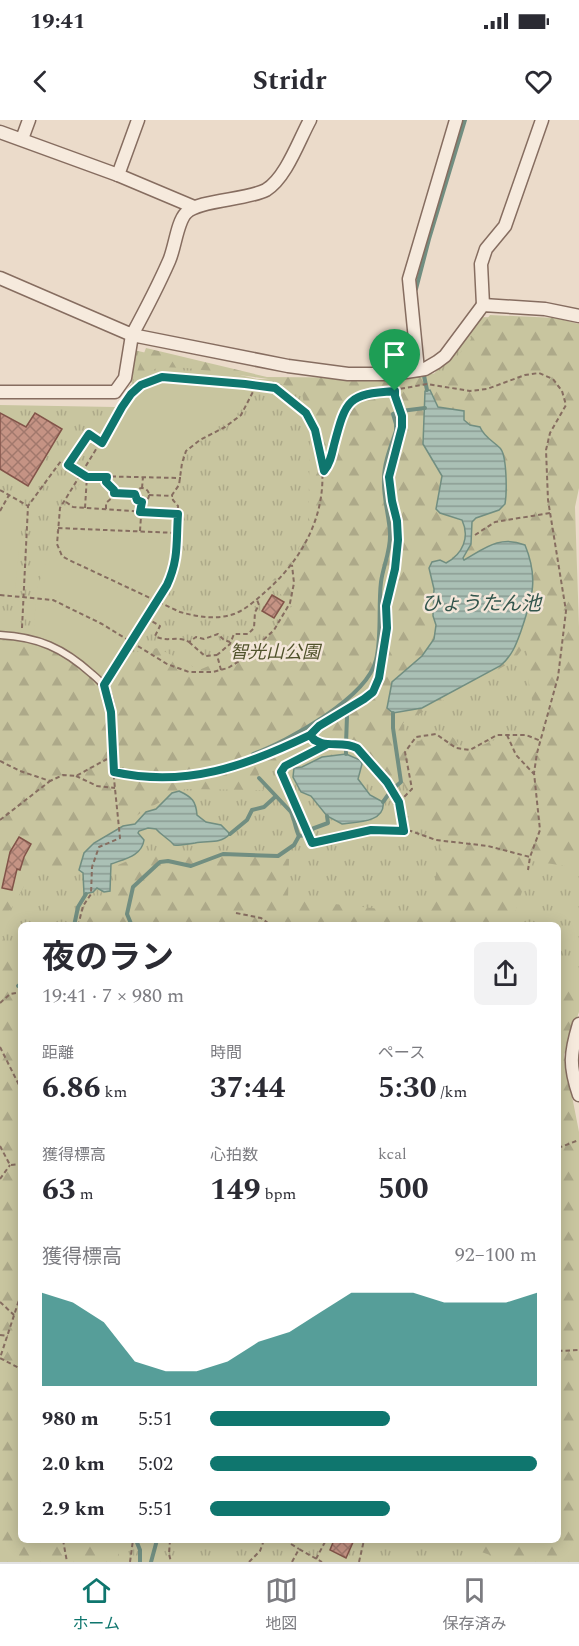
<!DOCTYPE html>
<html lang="ja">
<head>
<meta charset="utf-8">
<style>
  :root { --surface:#fff; --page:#f2f2f3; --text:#2b2b33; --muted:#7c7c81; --line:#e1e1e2; --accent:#0f766e }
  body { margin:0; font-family:Spectral,"Noto Sans JP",serif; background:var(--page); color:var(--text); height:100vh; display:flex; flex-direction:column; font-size:22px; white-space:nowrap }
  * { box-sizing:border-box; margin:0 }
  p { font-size:20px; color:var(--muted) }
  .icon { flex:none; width:33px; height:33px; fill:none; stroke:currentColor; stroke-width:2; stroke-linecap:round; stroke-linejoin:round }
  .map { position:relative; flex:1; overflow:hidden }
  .panel { position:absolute; left:18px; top:802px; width:543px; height:621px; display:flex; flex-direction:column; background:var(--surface); border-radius:9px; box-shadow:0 3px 15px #0003 }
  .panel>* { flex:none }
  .pin { position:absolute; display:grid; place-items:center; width:51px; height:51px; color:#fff; margin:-62px -26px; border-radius:50% 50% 50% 0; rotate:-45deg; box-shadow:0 0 6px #0007 }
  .pin .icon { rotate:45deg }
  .round { display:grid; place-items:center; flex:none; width:63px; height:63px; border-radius:9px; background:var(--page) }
  .head { display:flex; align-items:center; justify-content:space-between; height:102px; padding:0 24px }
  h1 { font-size:33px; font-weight:700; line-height:45px }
  .stats { display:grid; grid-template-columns:repeat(3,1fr); gap:9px; height:102px; padding:6px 24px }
  .stats div { display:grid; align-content:center }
  .stats b { font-size:30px; font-weight:700 }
  .stats small { font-size:16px; font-weight:400 }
  .stats p { font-size:16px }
  .chart { height:168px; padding:12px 24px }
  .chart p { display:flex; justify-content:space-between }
  .chart svg { width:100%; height:108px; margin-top:6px; fill:var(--accent); opacity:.7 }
  ul { padding:0 24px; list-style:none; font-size:20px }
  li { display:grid; grid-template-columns:96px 72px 1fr; align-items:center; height:45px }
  li i { height:15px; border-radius:8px; background:var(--accent) }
  .status { display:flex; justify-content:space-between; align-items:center; height:42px; padding:0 30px; background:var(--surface); direction:ltr }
  .status svg { height:16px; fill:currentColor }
  header { display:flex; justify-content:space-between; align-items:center; height:78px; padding:0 24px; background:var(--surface); font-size:27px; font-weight:700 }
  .dock { display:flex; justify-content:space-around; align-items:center; height:84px; border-top:2px solid var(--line); background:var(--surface); font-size:16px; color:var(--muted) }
  .dock a { display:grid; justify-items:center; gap:3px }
  .dock .active { color:var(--accent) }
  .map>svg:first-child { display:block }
  .grass { fill:url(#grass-tufts); fill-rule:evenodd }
  .forest { fill:url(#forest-firs); fill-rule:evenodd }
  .garden { fill:#c8c59f }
  .water { fill:url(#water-rules); stroke:#718e81; stroke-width:1.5 }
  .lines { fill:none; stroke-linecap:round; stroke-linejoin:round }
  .stream { stroke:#718e81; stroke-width:4 }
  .building { fill:url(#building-cross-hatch); stroke:#825449; stroke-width:1.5 }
  .service-casing { stroke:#866d60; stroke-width:9 }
  .minor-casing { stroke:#866d60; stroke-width:15 }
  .path { stroke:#866d60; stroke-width:2; stroke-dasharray:4.5 3; stroke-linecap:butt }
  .service { stroke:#f6eadd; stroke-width:6 }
  .minor { stroke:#f6eadd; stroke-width:12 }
  .route-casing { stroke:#fff; stroke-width:12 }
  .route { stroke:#0f766e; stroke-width:8 }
  .labels { text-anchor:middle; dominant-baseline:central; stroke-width:5; stroke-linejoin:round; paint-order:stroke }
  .park-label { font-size:18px; font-style:italic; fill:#50522b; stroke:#f3e6d9 }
  .water-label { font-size:20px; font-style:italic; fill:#33564d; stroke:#f3e6d9 }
</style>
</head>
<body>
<div class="status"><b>19:41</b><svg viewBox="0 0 49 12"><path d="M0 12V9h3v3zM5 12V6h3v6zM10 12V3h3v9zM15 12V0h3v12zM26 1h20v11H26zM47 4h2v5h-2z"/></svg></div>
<header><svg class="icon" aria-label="back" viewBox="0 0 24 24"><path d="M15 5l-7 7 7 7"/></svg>Stridr<svg class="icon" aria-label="heart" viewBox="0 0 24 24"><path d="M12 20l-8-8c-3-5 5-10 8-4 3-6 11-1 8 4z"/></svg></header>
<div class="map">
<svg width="579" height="1442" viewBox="0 0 579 1442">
  <defs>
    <pattern id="grass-tufts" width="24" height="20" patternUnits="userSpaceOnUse" patternTransform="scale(1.5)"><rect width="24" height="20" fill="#c8c59f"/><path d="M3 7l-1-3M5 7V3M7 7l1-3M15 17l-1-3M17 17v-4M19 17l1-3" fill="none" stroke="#ada989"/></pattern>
    <pattern id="forest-firs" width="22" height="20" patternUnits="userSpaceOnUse" patternTransform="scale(1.5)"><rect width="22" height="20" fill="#c8c59f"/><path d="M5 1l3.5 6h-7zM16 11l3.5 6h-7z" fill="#ada989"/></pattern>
    <pattern id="water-rules" width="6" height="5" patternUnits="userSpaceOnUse" patternTransform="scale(1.5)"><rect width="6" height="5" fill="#aac0b5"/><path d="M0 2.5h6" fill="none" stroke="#8b9c93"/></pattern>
    <pattern id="building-cross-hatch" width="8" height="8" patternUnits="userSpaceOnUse" patternTransform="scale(1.5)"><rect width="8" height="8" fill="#c59384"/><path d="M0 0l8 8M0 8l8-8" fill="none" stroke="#a1786c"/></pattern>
  </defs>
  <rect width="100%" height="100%" fill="#ebdbca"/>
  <path class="grass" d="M478 197 546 199 579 347 570 392 579 637V882L562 938 579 1028V1442H0V285L115 287 132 263 127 258 134 230 257 259 391 261 434 254ZM21 806H558V1420H21Z"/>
  <g class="forest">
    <path d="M490 195 556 198 579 204V368L575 387 579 507V748L532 741 511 805H77L89 779 117 774 118 745 146 733 234 731 289 739 288 779 418 793 432 779 443 711 421 700 398 653 385 665 352 620 258 651 263 670 185 669 147 689 91 725 77 745 58 748H33L17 780 0 804V531L2 518 35 525V481L92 504 129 533 158 528 199 550 264 523 292 486 270 463 295 438 308 404 310 322 302 272 268 259 187 248 159 247 149 252 137 265 133 262 146 228 267 257 399 258 445 252ZM430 270 438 287 464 291V300L470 305 480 307 482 313 502 329 506 376 499 390 476 398 472 402 471 424 463 438 464 440 496 422 533 452 531 484 517 525 392 562 422 536 434 519 436 505 433 496 434 469 429 448C454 441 474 429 462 400L440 393 441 352 423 324 425 271ZM527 523V552L533 586 547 610 541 622 511 613 466 632 449 613 407 624 403 603 513 541Z"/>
    <polygon points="0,812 21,856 21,1420 119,1421 119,1442 0,1442"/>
    <polygon points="558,855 579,865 579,892 564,935 579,1012 579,1442 510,1442 450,1421 558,1420"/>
  </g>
  <g class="garden">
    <path d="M160 259 250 267C249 273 247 280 244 285 228 312 190 308 178 341L174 437 171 452 105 555C90 552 80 535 67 528 57 522 46 520 35 516L34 513 36 471 65 389 128 281 137 270Z"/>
    <polygon points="0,376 23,389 15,472 0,472"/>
  </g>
  <g class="water">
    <path d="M430 270 438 287 464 291V300L470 305 480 307C484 317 493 321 500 328 507 335 507 372 505 384L499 390 476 398 472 402 471 424 463 438 464 440C485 428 500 415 525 425 539 459 532 478 521 511 516 525 512 536 500 546L422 588 393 593 387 588 392 562 422 536 434 519 436 505 433 496 434 469 429 448 432 442 440 440 446 443C463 434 470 417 462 400L440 393 436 389 442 356 423 324 425 271Z"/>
    <path d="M346 634 360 640 362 644 358 659 370 675 383 682C386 702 357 702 342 704L327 696 311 676 301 672 293 657 294 648 302 647 322 637Z"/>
    <path d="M179 671C192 677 196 681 197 695L206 702 221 705 230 714C219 725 208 720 195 723 187 724 183 726 174 725 168 718 162 716 156 709L148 708 139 711 138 713 144 720C142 736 124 739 111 744L110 771 104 772 97 768 93 772 84 774 83 753 79 750 84 733 94 723 123 706 135 704 146 692 156 689 172 673Z"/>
  </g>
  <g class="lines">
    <g class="stream">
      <polyline points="416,169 429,119 465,0"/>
      <polyline points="423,251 427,270"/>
      <polyline points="401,291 425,288"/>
      <polyline points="393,593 393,608 401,662 395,667"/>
      <polyline points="346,624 347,596"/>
      <path d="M253 634C288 621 367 578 376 540 382 516 378 487 381 462 383 446 391 431 390 413 389 395 383 377 384 359 384 343 391 326 396 311V304L393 294 400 292"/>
      <polyline points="346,634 346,626"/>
      <path d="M259 658 291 692C295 700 295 708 299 716"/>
      <polyline points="383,682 388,675"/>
      <polyline points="309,710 328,703 327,696"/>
      <polyline points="230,714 247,700 252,690 264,687 275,677"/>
      <polyline points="74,806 78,787 86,774"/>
      <polyline points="132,806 127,794 133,767 160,742 168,741 191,746 223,734 278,736 294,725 299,716 305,715"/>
      <polyline points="18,866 21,864"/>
      <polyline points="136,1420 140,1430 140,1442"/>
      <polyline points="151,1442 157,1420"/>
    </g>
  </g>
  <g class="building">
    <polygon points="0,293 26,307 35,293 62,309 28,366 0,349"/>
    <polygon points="272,475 284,482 274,498 262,491"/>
    <polygon points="19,717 31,724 24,737 20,750 17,749 12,770 2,768 10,732"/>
    <polygon points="334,1420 354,1420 346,1438 330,1430"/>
  </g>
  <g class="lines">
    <g class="service-casing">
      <path id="service" d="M0 515C38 517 63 528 92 554 99 560 105 565 108 575 114 592 112 612 112 630"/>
    </g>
    <g class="minor-casing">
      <g id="minor">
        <polyline points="0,12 118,55 194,87"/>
        <polyline points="22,19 29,0"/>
        <polyline points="118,55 138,0"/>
        <path d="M0 158 132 215C145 191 158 166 169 141 175 128 177 102 186 93 197 80 247 80 266 70 286 58 299 20 310 0"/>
        <polyline points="483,185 481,144 486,129 505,106 542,0"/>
        <polyline points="418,250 409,159 456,0"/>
        <polyline points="0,272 115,272 125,258 132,215 288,246 348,254 393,254 425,249 437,242 445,236 483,185 545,189 579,196"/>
        <path d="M579 904C570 934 569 946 579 975"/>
      </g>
    </g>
    <g class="path">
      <path d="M162 257C184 258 207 261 230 263 244 264 262 264 275 268 283 271 291 279 297 284 310 296 315 310 319 328 332 384 307 436 264 473 256 480 245 490 234 494 217 500 198 497 180 492L69 440 62 436 57 424 60 388 122 287C134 269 141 264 162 257Z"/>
      <polyline points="68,345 89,314 102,323"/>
      <path d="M324 351C340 332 334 297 355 277L427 264 470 271 487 269 525 255 539 253 553 259 562 271 566 285 550 313 546 330 548 380 566 491 558 557 537 633 534 653 540 710 530 737 528 750"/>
      <polyline points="142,368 143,357"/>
      <circle cx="142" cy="375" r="7"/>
      <polyline points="0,370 28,386"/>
      <polyline points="114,373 135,374"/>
      <polyline points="149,375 173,376"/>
      <polyline points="66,382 73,387 178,394"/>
      <polyline points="85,388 87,356"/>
      <polyline points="106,389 106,383 114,376 114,370 106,362 107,357"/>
      <polyline points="0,391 9,375"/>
      <polyline points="58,408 177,413"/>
      <polyline points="140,411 142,382"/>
      <polyline points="475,415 495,402 550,393"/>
      <polyline points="0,475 53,480 102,504 167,544 189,552 213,552 228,548 244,538 274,510 290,483 294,463 292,445"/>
      <path d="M146 498 160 506 155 516C167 523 177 515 189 522L196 517 204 519 218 514 224 520 230 522"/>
      <polyline points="22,508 28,386 61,341 87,356 181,358"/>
      <polyline points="189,522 205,536 217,535"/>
      <polyline points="221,550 217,535 230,524 234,514 248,514 254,508 255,492 259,485 257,480"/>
      <path d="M108 558 167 465C179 438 177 414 178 386L173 380 172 375 179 365 182 343 186 331 200 320 225 307 241 295 256 266"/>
      <polyline points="310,615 314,620 326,625 285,646 281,652 312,723 371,710 387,709 411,711 436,720 488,726 530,737"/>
      <polyline points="507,615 516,635 534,654"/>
      <polyline points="326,625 352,625 357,628 387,662 399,682 404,710"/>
      <polyline points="0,641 20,651 50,661 63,655 76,656 107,639"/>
      <polyline points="114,652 181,658 225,650 276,631 310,615 319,606 364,579 373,572 379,558 387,508 386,486 395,449 398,420 397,401 392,381 389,357 402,307 402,296 395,276 395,265"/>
      <polyline points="76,656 97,666 115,668"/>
      <polyline points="399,682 412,669 405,632 416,617 436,614 456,628 470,630 497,615 526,615 541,621"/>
      <polyline points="0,700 50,661"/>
      <polyline points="236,793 261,798 272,806"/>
      <polyline points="78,806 83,786 91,774 92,747 99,727 120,718 112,639"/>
      <polyline points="0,883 10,874 21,872"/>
      <polyline points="0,927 21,969"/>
      <polyline points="0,1026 10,1045 21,1044"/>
      <polyline points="558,1028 579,1020"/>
      <polyline points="0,1059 10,1045"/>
      <polyline points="21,1174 0,1238 21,1249"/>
      <polyline points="0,1182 14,1195"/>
      <polyline points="0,1215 8,1216"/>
      <polyline points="558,1231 579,1230"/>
      <polyline points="63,1420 67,1442"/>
      <polyline points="170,1420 169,1434 171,1442"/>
      <polyline points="291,1424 299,1429"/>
      <polyline points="316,1439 326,1420"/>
      <polyline points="130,1442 133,1420"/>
      <polyline points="249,1442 260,1431 264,1420"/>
      <polyline points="292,1442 299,1429 322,1442"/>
      <polyline points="359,1442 364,1420"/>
    </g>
    <use href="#service" class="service"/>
    <use href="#minor" class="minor"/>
  </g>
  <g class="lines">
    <g class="route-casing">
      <path id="route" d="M395 271C348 274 346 279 334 325 332 334 330 344 324 351L315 310 306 293 275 268 245 264 162 257 141 265 131 274 122 287 102 323 89 314 68 345 87 357H107L106 362 114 370V373L135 374 137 380 142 382 140 392 178 394C176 422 179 439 167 465L104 565 111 592 114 652C186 668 246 646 310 615 322 631 341 619 357 628L387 662 399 682 404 711 371 710 312 723 281 652 285 646 326 625 314 620 310 615 319 606 364 579 373 572 379 558 387 508 386 486 395 449 398 420 397 401 392 381 389 357 402 307V296L395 276V271"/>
    </g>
    <use href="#route" class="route"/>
  </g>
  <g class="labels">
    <g class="park-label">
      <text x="275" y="532">智光山公園</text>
    </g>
    <g class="water-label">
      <text x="481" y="484">ひょうたん池</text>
    </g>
  </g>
</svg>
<div class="pin" style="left:395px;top:271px;background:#1e9e55"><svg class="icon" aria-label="arrive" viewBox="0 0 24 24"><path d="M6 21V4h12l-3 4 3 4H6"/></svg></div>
<section class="panel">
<div class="head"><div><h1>夜のラン</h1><p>19:41 · 7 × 980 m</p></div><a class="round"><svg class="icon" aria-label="share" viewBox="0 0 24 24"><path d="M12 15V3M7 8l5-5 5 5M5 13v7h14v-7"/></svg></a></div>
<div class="stats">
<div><p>距離</p><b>6.86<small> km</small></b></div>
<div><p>時間</p><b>37:44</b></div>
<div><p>ペース</p><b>5:30<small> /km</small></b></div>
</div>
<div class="stats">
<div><p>獲得標高</p><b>63<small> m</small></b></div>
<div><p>心拍数</p><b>149<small> bpm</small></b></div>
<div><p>kcal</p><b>500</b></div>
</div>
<div class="chart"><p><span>獲得標高</span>92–100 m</p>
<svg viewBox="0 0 160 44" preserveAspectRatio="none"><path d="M0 44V6L10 10L20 18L30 34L40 38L50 38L60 34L70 26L80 22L90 14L100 6L110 6L120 6L130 10L140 10L150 10L160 6V44z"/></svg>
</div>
<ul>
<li><b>980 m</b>5:51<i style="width:55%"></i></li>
<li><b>2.0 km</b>5:02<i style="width:100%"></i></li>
<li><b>2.9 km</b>5:51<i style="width:55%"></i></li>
</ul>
</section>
</div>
<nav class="dock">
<a class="active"><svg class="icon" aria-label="home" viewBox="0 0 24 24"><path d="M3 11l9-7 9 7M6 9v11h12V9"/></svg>ホーム</a>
<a><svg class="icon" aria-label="map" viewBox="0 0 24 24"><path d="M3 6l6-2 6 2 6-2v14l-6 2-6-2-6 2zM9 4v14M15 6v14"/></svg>地図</a>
<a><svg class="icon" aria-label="saved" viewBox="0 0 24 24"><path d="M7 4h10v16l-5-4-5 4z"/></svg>保存済み</a>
</nav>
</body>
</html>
